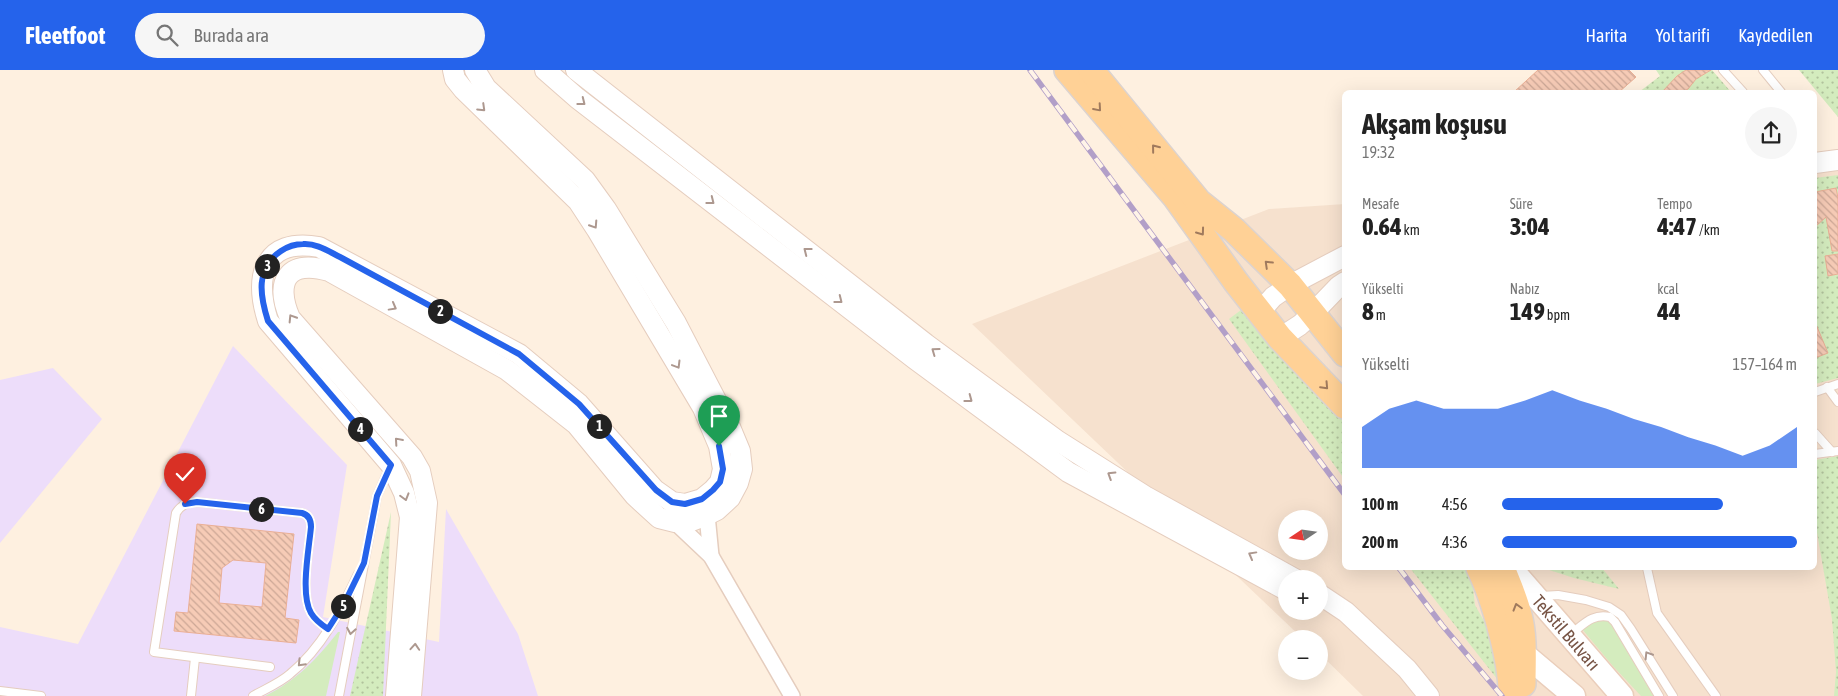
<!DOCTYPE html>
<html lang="tr">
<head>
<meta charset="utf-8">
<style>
  :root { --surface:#fff; --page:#f6f6f6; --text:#222; --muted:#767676; --accent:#2563eb }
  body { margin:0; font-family:"Asap Condensed",sans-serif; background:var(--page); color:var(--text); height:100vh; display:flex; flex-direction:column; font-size:19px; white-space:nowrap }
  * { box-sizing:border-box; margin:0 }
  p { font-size:16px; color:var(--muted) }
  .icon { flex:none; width:28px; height:28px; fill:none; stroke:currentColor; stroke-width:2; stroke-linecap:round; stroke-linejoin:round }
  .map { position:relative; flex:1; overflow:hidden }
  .sheet { position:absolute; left:1342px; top:20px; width:475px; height:480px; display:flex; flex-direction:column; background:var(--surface); border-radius:8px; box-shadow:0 5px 20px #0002 }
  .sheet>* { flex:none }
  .needle { width:32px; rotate:257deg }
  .buttons { position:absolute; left:1278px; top:440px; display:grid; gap:10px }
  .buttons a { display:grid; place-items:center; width:50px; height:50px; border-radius:50%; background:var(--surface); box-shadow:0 5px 20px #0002; font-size:25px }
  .pin { position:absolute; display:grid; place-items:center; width:42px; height:42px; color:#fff; margin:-51px -21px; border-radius:50% 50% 50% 0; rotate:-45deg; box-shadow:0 0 5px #0007 }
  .pin .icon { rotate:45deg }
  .km { position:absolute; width:25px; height:25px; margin:-12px; border-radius:50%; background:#222; color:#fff; font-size:14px; line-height:25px; text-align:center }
  .round { display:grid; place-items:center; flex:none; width:52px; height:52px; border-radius:26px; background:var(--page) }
  .summary { display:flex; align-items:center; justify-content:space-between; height:85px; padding:0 20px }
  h1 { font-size:28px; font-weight:700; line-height:38px }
  .stats { display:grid; grid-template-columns:repeat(3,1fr); gap:8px; height:85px; padding:5px 20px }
  .stats div { display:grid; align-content:center }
  .stats b { font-size:25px; font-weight:700 }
  .stats small { font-size:14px; font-weight:400 }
  .stats p { font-size:14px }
  .chart { height:140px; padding:10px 20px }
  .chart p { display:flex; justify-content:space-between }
  .chart svg { width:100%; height:90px; margin-top:5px; fill:var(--accent); opacity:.7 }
  ul { padding:0 20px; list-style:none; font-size:16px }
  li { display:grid; grid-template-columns:80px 60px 1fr; align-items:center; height:38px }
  li i { height:12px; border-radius:6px; background:var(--accent) }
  header { display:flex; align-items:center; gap:30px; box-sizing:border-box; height:70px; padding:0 25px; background:var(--accent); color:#fff }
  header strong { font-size:24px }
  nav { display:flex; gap:28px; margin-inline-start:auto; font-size:18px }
  .search { width:350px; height:45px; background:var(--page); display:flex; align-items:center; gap:12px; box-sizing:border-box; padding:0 18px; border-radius:28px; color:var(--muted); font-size:19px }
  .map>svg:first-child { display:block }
  .residential { fill:#f6e1ce; fill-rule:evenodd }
  .education { fill:#edddfa }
  .grass { fill:#d4ecbe }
  .park { fill:url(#park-dots) }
  .building { fill:url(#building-back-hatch); stroke:#eaaf95; fill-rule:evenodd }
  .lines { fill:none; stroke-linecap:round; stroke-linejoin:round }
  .service-casing { stroke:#e5cdbe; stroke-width:10 }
  .minor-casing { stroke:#e5cdbe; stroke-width:18 }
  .tertiary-casing { stroke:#e5cdbe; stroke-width:22 }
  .secondary-casing { stroke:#eacebb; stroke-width:25 }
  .primary-casing { stroke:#dcd3cf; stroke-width:28 }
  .service { stroke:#fff; stroke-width:8 }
  .minor { stroke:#fff; stroke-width:15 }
  .tertiary { stroke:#fff; stroke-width:20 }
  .secondary { stroke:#fff; stroke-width:22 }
  .primary { stroke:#ffd196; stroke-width:25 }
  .rail-casing { stroke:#b29fc8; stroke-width:5.5 }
  .rail { stroke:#fff4e8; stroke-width:4; stroke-dasharray:11; stroke-linecap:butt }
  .oneway { stroke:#ad988f }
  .oneway2 { stroke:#a07a5d }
  .route-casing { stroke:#fff; stroke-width:10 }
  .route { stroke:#2563eb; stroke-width:6 }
  .labels { text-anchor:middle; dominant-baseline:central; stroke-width:4; stroke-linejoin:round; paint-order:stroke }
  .street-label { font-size:18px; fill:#775445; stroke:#fff4e8 }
</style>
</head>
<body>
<header>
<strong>Fleetfoot</strong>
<div class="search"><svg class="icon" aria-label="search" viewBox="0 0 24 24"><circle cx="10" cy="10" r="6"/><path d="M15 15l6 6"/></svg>Burada ara</div>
<nav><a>Harita</a><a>Yol tarifi</a><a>Kaydedilen</a></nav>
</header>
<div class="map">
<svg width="1838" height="626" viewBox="0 0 1838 626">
  <defs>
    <pattern id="park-dots" width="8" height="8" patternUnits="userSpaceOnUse" patternTransform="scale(1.25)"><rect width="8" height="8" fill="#d4ecbe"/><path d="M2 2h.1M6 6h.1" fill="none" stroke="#b1c29c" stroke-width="1.8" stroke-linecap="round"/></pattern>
    <pattern id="building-back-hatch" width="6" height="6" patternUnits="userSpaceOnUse" patternTransform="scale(1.25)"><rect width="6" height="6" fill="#f6cbb6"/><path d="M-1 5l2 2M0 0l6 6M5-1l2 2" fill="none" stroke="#cca796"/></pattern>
  </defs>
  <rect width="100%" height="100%" fill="#fef0e0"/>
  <path class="residential" d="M1838 100V626H1363L1319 583V569H1303L972 254 1269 139 1345 134V498H1815V101ZM1286 449H1319V481H1286ZM1286 509H1319V541H1286Z"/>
  <g class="education">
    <polygon points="233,276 347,395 323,547 439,572 446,439 518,564 538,626 0,626 0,557 78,574"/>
    <polygon points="53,298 102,349 0,473 0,310"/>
  </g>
  <g class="grass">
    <polygon points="1608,548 1615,555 1629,585 1657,626 1641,626 1612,595 1582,559 1592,550"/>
    <path d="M338 562H340L326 626H265C296 611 318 588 338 562Z"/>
  </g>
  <g class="park">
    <polygon points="1656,0 1712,0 1731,22 1639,22 1660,6"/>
    <polygon points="1799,0 1838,0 1838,47"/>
    <polygon points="1838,105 1838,308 1815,314 1815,108"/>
    <polygon points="1241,240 1345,353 1345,410 1229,249"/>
    <polygon points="1838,386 1838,626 1834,626 1836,602 1832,549 1815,451 1815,390"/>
    <polygon points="391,442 383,626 350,626"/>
    <polygon points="1410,498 1468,498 1472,509 1475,535 1484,551 1495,578 1505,619"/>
    <polygon points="1543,498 1602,498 1619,519 1574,508"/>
  </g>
  <g class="building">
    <polygon points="1538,0 1629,0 1636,7 1619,22 1514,22"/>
    <polygon points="1686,0 1711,0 1696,9 1688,19 1682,22 1662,22 1677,6"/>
    <polygon points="1836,118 1838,128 1838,181 1832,181 1826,147 1815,157 1815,122"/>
    <polygon points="1838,184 1838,204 1828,206 1825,186"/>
    <polygon points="1815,252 1828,283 1815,288"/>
    <path d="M197 454 294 464 285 548 299 550 296 573 174 561 176 542 188 543ZM233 490 266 493 262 537 219 533 222 498Z"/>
  </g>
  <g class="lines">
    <g class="service-casing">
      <g id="service">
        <polyline points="1723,0 1743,22"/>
        <polyline points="1763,0 1781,22"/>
        <polyline points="1827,317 1838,332"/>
        <polyline points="1815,322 1838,314"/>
        <polyline points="1815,363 1832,382"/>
        <polyline points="1815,384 1838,381"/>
        <polyline points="1647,498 1657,543 1716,626"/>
        <polyline points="1541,526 1558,525 1586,530 1609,537 1621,545 1631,559 1673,626"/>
        <path d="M1572 563C1584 554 1593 543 1610 547L1615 552 1659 626"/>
        <path d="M270 597 154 582 176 443C181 435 187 432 197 432L302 443C309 445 311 450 311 457 309 479 300 524 311 543 315 550 322 555 328 559"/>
        <polyline points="0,621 41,626"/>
        <polyline points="191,626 195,588"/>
        <path d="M253 626C265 619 280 613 290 604 322 578 341 540 358 504"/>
        <polyline points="339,626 377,426 389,399"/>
      </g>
    </g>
    <g class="minor-casing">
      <g id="minor">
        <polyline points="707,445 711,486"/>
        <polyline points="675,452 711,486 792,626"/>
      </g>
    </g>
    <g class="tertiary-casing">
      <g id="tertiary">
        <polyline points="545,0 577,28 915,289 1068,402 1286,520"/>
        <polyline points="576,0 926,274 1058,371 1145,426 1295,509"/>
        <polyline points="1815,93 1838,90"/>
        <polyline points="1259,243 1273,227 1290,215 1345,186"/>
        <polyline points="1280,268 1300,255 1313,243 1339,216 1345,212"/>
        <polyline points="1319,524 1346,542 1407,599 1429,626"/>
        <path d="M396 626 410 447 404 423 391 395 268 251C254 207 263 167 319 177L519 284 579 334 655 420 672 432 685 434 702 429 713 420 720 412 723 399 719 376 703 338 597 160 578 131 463 19 455 9 453 0"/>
        <path d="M411 626 427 433 420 401 412 387 290 248C274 211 288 189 329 201L507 300 576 354 635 426 659 448 675 452H689L707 445 717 440 730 428 738 413 742 399 740 381 730 357 676 253 606 139 585 110 486 18 475 0"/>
      </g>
    </g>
    <g class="secondary-casing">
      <g id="secondary">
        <path id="s1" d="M1511 498 1622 626"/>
        <polyline points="1514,572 1523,583 1574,626"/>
      </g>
    </g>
    <g class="primary-casing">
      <g id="primary">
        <polyline points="1067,0 1176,128 1236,212 1280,268 1345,336"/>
        <polyline points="1091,0 1199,132 1234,160 1290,215 1345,284"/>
        <path d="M1479 498C1494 528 1512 593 1511 626"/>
        <path d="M1502 498C1508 513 1515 528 1519 545 1525 567 1523 592 1523 614"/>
      </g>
    </g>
    <use href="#service" class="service"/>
    <use href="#minor" class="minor"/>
    <use href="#tertiary" class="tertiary"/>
    <use href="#secondary" class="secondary"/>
    <use href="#primary" class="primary"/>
    <g class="rail-casing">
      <g id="rail">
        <polyline points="1030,0 1345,425"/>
        <polyline points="1399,498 1442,555 1502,626"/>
      </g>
    </g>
    <use href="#rail" class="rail"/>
  </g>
  <defs><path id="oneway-chevron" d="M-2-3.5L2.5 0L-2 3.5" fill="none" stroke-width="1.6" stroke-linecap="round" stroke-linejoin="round" transform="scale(1.25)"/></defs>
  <g class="oneway">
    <use href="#oneway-chevron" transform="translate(582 32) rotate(38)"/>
    <use href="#oneway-chevron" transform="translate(482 38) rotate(44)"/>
    <use href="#oneway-chevron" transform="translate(711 131) rotate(38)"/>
    <use href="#oneway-chevron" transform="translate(594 155) rotate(57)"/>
    <use href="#oneway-chevron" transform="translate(807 181) rotate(-142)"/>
    <use href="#oneway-chevron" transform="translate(839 230) rotate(38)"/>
    <use href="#oneway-chevron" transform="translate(393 237) rotate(29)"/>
    <use href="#oneway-chevron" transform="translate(292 248) rotate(-122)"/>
    <use href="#oneway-chevron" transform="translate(935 281) rotate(-144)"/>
    <use href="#oneway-chevron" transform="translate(677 295) rotate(59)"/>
    <use href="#oneway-chevron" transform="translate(969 329) rotate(37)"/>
    <use href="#oneway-chevron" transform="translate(398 371) rotate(-131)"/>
    <use href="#oneway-chevron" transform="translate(1111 405) rotate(-148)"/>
    <use href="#oneway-chevron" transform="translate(405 427) rotate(74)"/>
    <use href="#oneway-chevron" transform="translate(1252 485) rotate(-151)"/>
    <use href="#oneway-chevron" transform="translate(351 561) rotate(100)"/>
    <use href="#oneway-chevron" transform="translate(415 577) rotate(-86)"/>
    <use href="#oneway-chevron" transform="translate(1648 585) rotate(-122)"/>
    <use href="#oneway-chevron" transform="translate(301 593) rotate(134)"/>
  </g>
  <g class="oneway2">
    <use href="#oneway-chevron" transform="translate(1098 38) rotate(49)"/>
    <use href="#oneway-chevron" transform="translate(1155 78) rotate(-129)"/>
    <use href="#oneway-chevron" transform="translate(1201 162) rotate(54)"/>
    <use href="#oneway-chevron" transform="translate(1268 194) rotate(-136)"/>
    <use href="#oneway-chevron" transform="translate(1325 316) rotate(47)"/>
    <use href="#oneway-chevron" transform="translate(1517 537) rotate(-106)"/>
  </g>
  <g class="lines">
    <g class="route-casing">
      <path id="route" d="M185 434 197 432 302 443C309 445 311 450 311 457 309 479 300 524 311 543 315 550 322 555 328 559L344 534 364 493 377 426 391 395 268 251C260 226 255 198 281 181 287 177 296 174 303 174 316 173 328 181 340 187L519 284 579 334 656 420 672 432 685 434 702 429 713 420 720 412 723 399 719 376"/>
    </g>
    <use href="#route" class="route"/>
  </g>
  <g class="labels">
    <g class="street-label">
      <text stroke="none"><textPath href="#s1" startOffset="85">Tekstil Bulvarı</textPath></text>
    </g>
  </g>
</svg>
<div class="buttons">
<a><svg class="needle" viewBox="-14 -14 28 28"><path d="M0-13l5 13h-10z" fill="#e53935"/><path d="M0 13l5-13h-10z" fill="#767676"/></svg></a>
<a>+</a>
<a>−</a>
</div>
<div class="pin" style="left:719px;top:376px;background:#1e9e55"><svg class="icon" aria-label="arrive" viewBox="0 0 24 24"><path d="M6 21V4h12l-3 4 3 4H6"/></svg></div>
<div class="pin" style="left:185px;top:434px;background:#d93025"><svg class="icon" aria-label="check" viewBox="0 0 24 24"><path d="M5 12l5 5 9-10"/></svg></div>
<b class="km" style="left:599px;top:356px">1</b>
<b class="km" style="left:440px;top:241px">2</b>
<b class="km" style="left:267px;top:196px">3</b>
<b class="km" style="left:360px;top:359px">4</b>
<b class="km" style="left:343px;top:536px">5</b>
<b class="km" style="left:261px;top:439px">6</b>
<section class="sheet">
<div class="summary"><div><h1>Akşam koşusu</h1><p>19:32</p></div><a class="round"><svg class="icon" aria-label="share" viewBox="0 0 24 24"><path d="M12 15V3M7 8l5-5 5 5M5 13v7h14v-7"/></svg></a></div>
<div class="stats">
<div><p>Mesafe</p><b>0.64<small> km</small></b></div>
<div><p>Süre</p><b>3:04</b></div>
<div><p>Tempo</p><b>4:47<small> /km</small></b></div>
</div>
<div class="stats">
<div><p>Yükselti</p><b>8<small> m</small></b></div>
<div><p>Nabız</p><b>149<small> bpm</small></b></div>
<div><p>kcal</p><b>44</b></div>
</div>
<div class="chart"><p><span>Yükselti</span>157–164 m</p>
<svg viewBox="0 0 160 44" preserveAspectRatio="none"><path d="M0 44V24L10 15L20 11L30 15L40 15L50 15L60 11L70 6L80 11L90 15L100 20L110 24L120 29L130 33L140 38L150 33L160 24V44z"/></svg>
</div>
<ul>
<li><b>100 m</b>4:56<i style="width:75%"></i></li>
<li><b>200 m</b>4:36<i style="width:100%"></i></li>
</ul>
</section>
</div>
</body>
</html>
